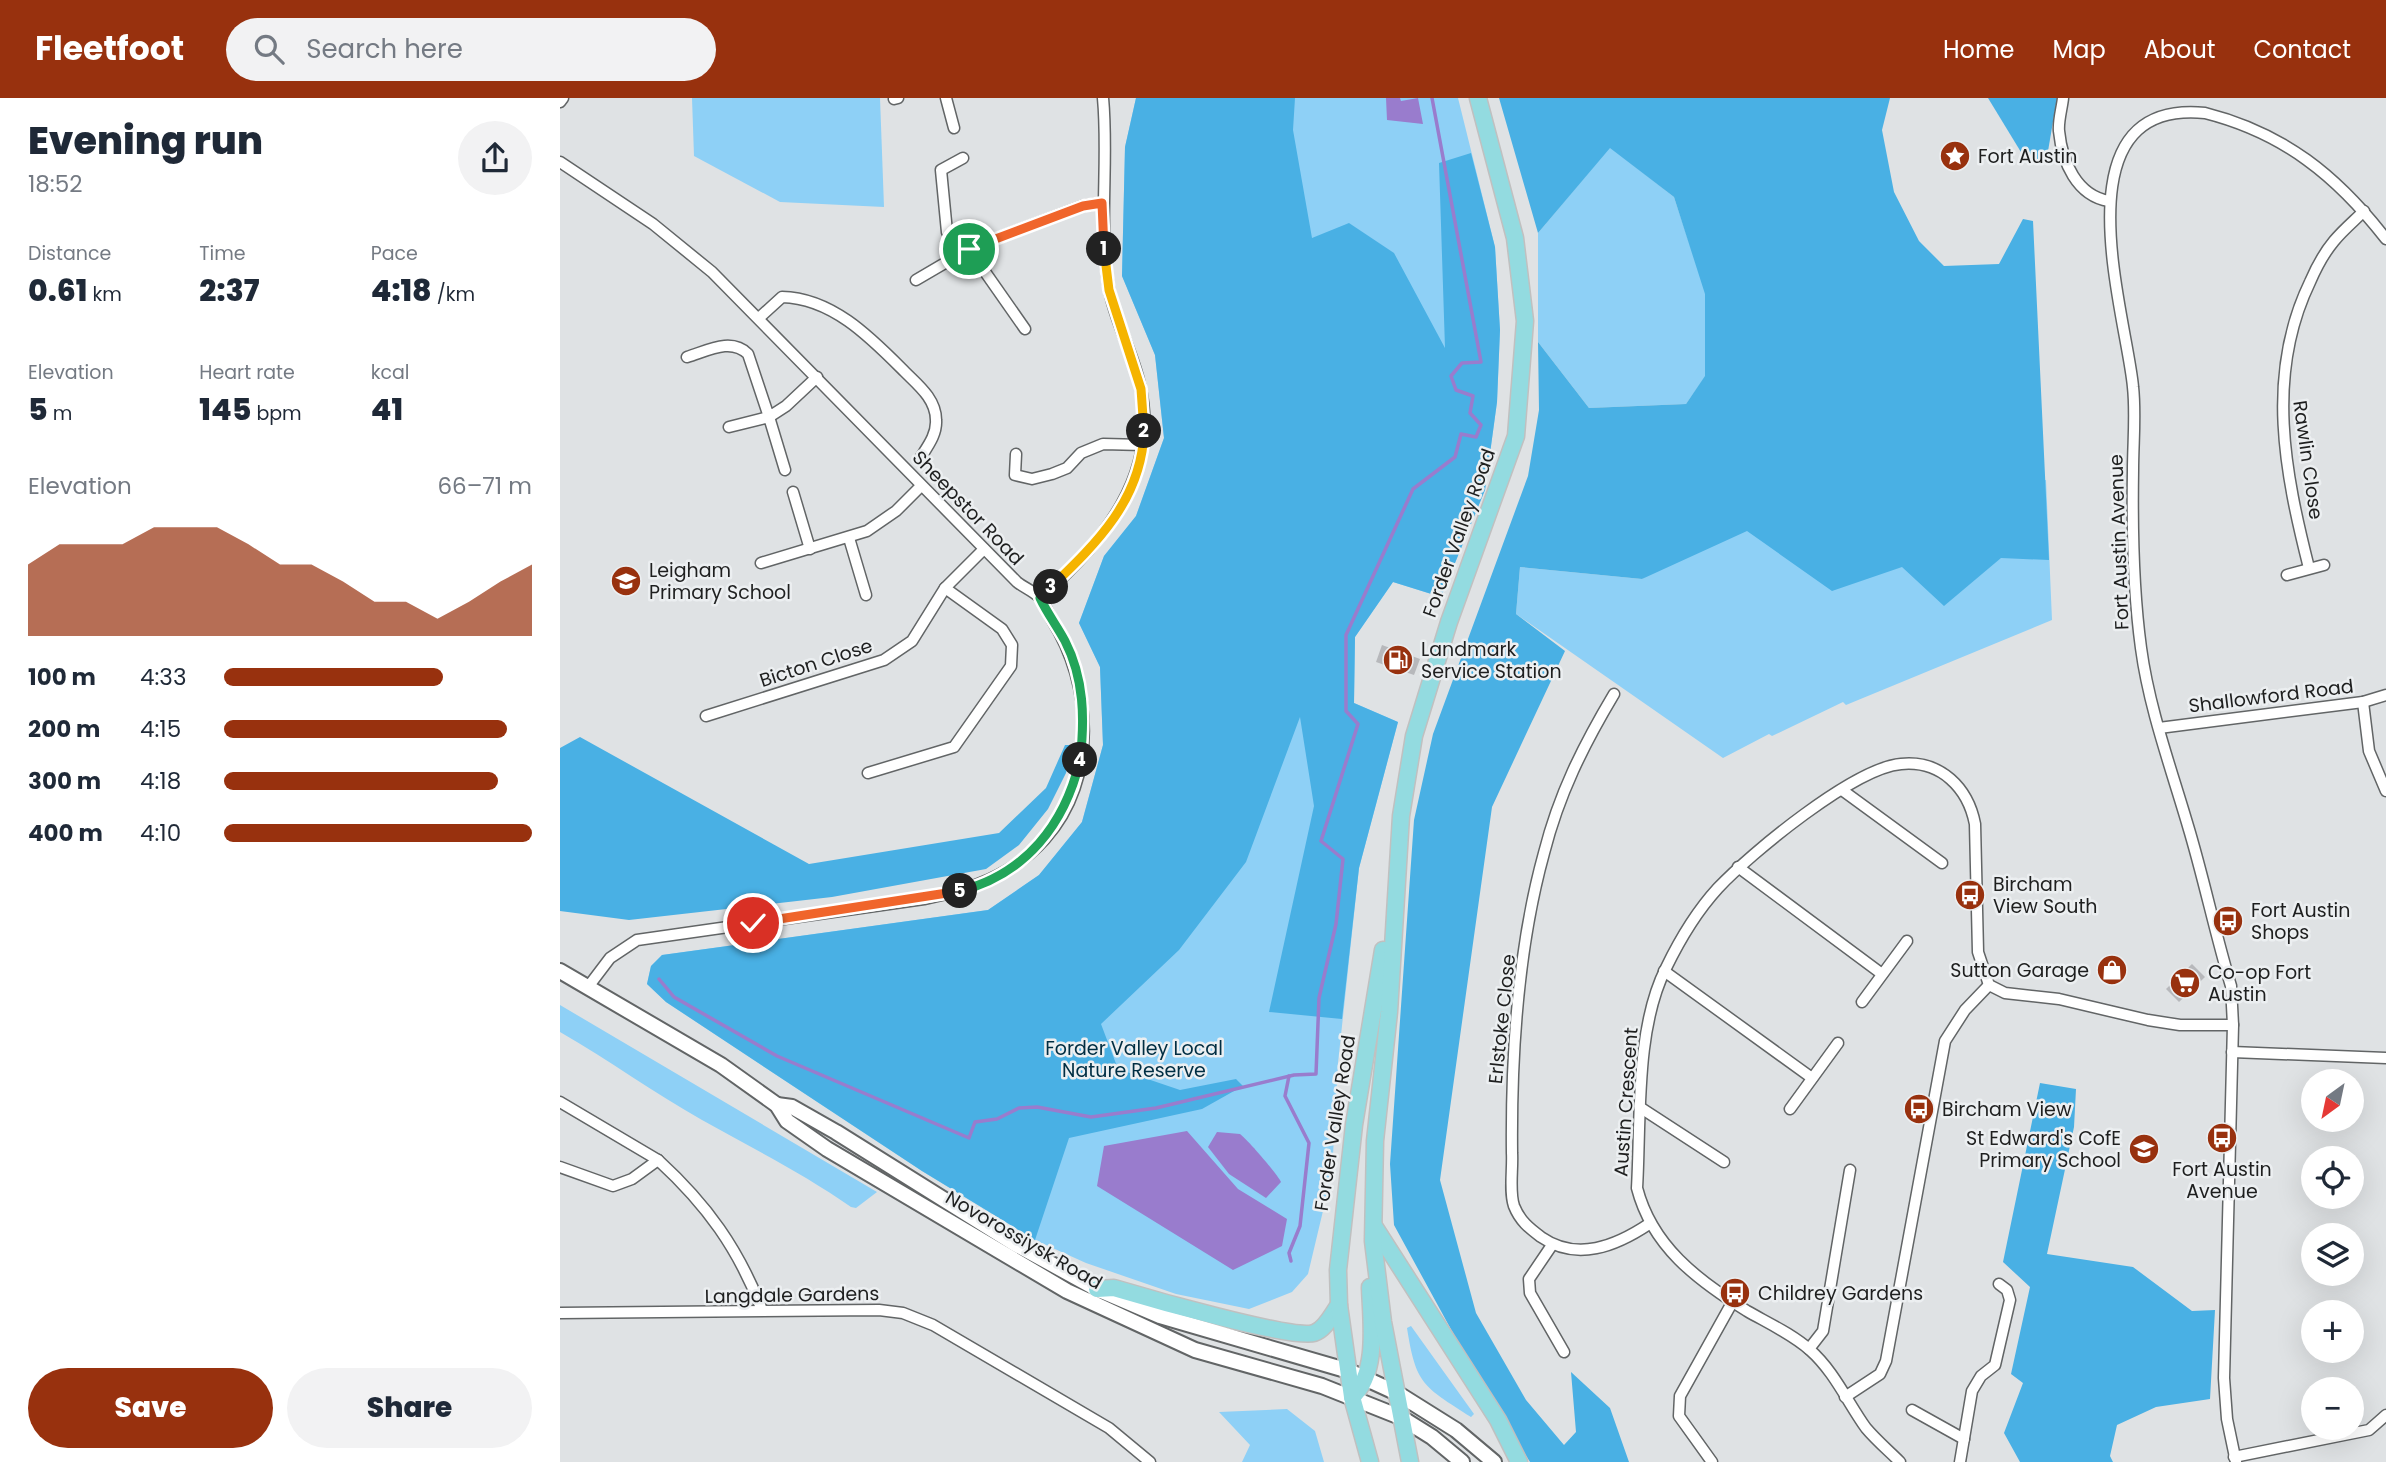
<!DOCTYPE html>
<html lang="en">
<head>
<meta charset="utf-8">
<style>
  :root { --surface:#fff; --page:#f2f2f3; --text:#1f2937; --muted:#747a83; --accent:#98310e }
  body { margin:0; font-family:Poppins,sans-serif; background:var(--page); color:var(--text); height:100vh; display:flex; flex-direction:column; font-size:26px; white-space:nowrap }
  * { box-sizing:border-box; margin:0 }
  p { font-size:23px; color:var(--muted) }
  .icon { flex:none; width:38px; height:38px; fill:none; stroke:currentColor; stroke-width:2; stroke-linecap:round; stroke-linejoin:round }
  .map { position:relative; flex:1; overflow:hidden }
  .sheet { display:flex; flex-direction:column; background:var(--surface); width:560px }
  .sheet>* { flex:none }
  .needle { width:46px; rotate:213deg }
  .fabs { position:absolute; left:1741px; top:971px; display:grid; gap:14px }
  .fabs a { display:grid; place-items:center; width:63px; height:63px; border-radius:50%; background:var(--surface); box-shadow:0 7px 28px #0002; font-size:35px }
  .pin { position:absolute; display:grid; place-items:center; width:60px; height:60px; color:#fff; margin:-30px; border:4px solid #fff; border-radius:50%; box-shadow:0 2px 7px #0007 }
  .km { position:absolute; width:35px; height:35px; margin:-18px; border-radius:50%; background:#222; color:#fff; font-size:19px; line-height:35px; text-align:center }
  .round { display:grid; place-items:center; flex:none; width:74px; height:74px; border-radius:37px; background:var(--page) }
  .head { display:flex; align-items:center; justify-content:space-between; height:119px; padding:0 28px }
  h1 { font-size:38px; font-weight:800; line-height:52px }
  .figures { display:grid; grid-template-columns:repeat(3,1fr); gap:10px; height:119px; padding:7px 28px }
  .figures div { display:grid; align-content:center }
  .figures b { font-size:30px; font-weight:800 }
  .figures small { font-size:19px; font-weight:400 }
  .figures p { font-size:19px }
  .chart { height:196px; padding:14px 28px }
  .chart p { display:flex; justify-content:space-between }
  .chart svg { width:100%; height:126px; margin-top:7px; fill:var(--accent); opacity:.7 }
  .button { display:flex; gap:14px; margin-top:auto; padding:14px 28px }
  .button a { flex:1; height:80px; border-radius:42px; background:var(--accent); color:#fff; font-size:28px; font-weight:800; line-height:80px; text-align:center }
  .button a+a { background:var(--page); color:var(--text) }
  ul { padding:0 28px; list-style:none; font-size:23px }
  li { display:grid; grid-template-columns:112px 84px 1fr; align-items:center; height:52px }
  li i { height:18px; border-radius:9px; background:var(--accent) }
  header { display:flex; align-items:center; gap:42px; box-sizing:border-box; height:98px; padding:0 35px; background:var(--accent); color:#fff }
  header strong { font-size:33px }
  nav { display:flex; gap:38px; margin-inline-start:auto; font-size:24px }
  .search { width:490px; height:63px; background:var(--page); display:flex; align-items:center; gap:18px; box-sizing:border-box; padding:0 24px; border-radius:38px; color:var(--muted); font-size:26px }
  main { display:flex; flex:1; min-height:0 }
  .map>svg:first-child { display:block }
  .green { fill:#8ed0f6 }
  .forest { fill:#49b0e4 }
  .water { fill:#997ccd }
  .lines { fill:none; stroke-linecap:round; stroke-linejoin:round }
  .stream { stroke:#997ccd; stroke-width:3.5 }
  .building { fill:#b7b8bb }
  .minor-casing { stroke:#626566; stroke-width:13 }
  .secondary-casing { stroke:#626566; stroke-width:18 }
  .primary-casing { stroke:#c0c0c0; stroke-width:19 }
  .minor { stroke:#fff; stroke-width:10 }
  .secondary { stroke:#fff; stroke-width:14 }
  .primary { stroke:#93dbe0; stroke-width:16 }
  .split-1-casing { stroke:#fff; stroke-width:14 }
  .split-2-casing { stroke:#fff; stroke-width:14 }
  .split-3-casing { stroke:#fff; stroke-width:14 }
  .split-4-casing { stroke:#fff; stroke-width:14 }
  .split-5-casing { stroke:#fff; stroke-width:14 }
  .split-6-casing { stroke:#fff; stroke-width:14 }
  .split-1 { stroke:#f0652b; stroke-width:9 }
  .split-2 { stroke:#f5b400; stroke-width:9 }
  .split-3 { stroke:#f5b400; stroke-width:9 }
  .split-4 { stroke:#22a559; stroke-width:9 }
  .split-5 { stroke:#22a559; stroke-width:9 }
  .split-6 { stroke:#f0652b; stroke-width:9 }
  .labels { text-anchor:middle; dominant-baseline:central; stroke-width:5; stroke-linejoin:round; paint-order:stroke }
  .poi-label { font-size:19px; fill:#1e1f1f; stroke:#eceff1; text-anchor:start }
  .street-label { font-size:19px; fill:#1e1f1f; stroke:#eceff1 }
  .park-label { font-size:19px; fill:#002e43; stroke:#eceff1 }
</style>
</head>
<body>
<header>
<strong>Fleetfoot</strong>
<div class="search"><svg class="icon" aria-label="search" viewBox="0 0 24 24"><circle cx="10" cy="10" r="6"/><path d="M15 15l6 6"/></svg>Search here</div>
<nav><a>Home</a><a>Map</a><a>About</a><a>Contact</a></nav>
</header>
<main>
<section class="sheet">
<div class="head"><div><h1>Evening run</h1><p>18:52</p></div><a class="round"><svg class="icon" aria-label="share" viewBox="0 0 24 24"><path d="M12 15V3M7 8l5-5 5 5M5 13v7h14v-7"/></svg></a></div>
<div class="figures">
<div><p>Distance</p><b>0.61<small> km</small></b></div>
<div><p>Time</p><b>2:37</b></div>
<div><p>Pace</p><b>4:18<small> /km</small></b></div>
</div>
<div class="figures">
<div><p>Elevation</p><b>5<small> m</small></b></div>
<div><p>Heart rate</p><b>145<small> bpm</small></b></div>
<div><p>kcal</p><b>41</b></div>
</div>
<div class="chart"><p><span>Elevation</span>66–71 m</p>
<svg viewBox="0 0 160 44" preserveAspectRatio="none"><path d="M0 44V19L10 12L20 12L30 12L40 6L50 6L60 6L70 12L80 19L90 19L100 25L110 32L120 32L130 38L140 32L150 25L160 19V44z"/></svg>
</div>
<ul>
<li><b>100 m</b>4:33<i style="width:71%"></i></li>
<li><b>200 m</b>4:15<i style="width:92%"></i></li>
<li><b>300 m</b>4:18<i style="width:89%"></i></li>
<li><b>400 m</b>4:10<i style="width:100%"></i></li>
</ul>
<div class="button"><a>Save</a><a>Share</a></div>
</section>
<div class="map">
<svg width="1826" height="1364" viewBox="0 0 1826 1364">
  <rect width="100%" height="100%" fill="#dfe2e4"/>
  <g class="green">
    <polygon points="132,0 320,0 324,109 220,104 134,58"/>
    <polygon points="576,0 898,0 935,149 940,232 937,304 925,392 881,499 833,484 795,539 794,605 838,624 799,770 778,965 772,1075 748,1176 732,1194 689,1211 616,1196 526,1165 475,1142 362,1073 106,904 87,886 91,868 102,857 428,812 479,777 522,724 543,647 540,569 519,525 544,458 576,418 604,340 595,257 562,178 565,49"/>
    <polygon points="1050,49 1114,99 1146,196 1145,279 1126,306 1029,310 978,244 978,135"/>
    <polygon points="1486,382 1492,522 1286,607 1283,604 1212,638 1209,636 1163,660 956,516 960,469 1082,481 1166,422"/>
    <path d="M0 907 317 1094 296 1110 291 1109C244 1076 192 1050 142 1022 94 995 49 962 0 934Z"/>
    <path d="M851 1228 914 1316 911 1319C863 1288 856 1287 847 1230Z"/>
    <polygon points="727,1311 755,1333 764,1364 682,1364 690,1347 659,1314"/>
  </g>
  <g class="forest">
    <polygon points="576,0 735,0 733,32 752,140 789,125 834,155 885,250 879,65 911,55 935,149 940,232 937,304 925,392 881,499 833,484 795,539 794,605 838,624 799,770 782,921 709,914 754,708 740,619 686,764 619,852 541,926 558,971 620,992 676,981 683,988 642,1011 509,1040 475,1142 362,1073 106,904 87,886 91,868 102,857 428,812 479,777 522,724 543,647 540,569 519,525 544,458 576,418 604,340 595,257 562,178 565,49"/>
    <polygon points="939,0 1330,0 1322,32 1334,94 1359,143 1384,168 1439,166 1463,121 1473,123 1489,462 1441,460 1384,508 1342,469 1272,493 1187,433 1082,481 960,469 956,516 1005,553 932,709 880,1082 916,1215 966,1302 1004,1347 1016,1334 1011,1274 1050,1310 1069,1364 970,1364 917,1279 834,1127 830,1066 854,722 873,636 968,378 979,312 978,244 1029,310 1126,306 1145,278 1145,196 1114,99 1050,50 978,135"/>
    <polygon points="1428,0 1497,0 1486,65 1467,64"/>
    <polygon points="20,639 249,766 439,735 486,690 505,647 513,647 506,675 488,711 459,747 426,771 272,799 69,822 0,813 0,650"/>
    <polygon points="1480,985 1516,991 1514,1029 1487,1156 1573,1169 1632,1213 1655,1212 1650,1301 1596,1309 1557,1327 1550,1358 1553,1364 1460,1364 1444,1335 1463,1285 1451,1276 1470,1189 1443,1164"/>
  </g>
  <g class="water">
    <polygon points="826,0 840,0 841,3 858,0 863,26 827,22"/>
    <polygon points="627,1033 678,1091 727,1121 722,1148 673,1172 537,1088 544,1048"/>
    <path d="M657 1034 680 1036C688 1042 717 1076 721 1084L706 1100 669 1076 648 1049Z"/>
  </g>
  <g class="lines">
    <g class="stream">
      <polyline points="99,881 114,899 217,958 409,1040 415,1024 437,1021 459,1010 477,1009 531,1019 596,1010 734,977 756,976 759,900 776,826 783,761 761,743 798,626 786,613 786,537 853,391 895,359 901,336 916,339 921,327 910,315 913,298 896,292 891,278 902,265 921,264 872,0"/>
      <polyline points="729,978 725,998 749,1045 740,1128 729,1155 731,1163"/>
    </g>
  </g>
  <g class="building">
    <polygon points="822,547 860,561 854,577 816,564"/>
    <polygon points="1632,866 1645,879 1619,904 1606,891"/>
  </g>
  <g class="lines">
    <g class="minor-casing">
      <g id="minor">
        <polyline points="386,0 394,30"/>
        <path d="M1503 0C1502 10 1498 23 1499 33 1502 64 1517 98 1549 103"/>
        <polyline points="334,1 338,0"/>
        <polyline points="0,4 3,0"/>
        <path d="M0 64 93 126 152 174 457 484C463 489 473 493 479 499 484 504 488 515 492 522 532 586 539 681 485 741 453 777 410 792 364 801L77 842 50 860 28 889"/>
        <polyline points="409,151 465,231"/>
        <polyline points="399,157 387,134 381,72 403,60"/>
        <polyline points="356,182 409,151 522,108 542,105"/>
        <path d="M200 219 222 199C273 200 312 241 345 274 358 287 376 301 376 322 377 337 367 349 359 362"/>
        <path d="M127 259C147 253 171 239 188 256L209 319 226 308 257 279"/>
        <polyline points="169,329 209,319 225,372"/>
        <polyline points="456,356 455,377 472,381 492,376 507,370 521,355 543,346 583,347"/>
        <polyline points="233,394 250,451"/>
        <polyline points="289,440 306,497"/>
        <polyline points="201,465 307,433 336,413 361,388"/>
        <path d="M1749 470C1725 375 1705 277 1750 184 1756 170 1764 155 1774 143 1783 132 1794 123 1804 113"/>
        <polyline points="1727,477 1764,467"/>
        <path d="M480 500C543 445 601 376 580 287 573 254 555 224 549 191 538 127 549 64 543 0"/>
        <path d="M1054 596C1023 648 999 696 984 755 958 849 951 958 952 1055 953 1071 949 1094 954 1108 960 1123 969 1130 981 1139 1017 1164 1056 1148 1089 1126"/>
        <polyline points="1803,604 1809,653 1826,693"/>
        <polyline points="146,618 324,562 352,543 385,490 424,451"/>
        <polyline points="1599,630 1803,604 1826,597"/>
        <polyline points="308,675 394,649 451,568 452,547 442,531 385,490"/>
        <polyline points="1282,692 1382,765"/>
        <polyline points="1178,769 1322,876"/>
        <polyline points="1104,873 1252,980"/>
        <polyline points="1302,904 1347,843"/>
        <polyline points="1672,954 1826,960"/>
        <path d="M0 1004 98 1062C147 1107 178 1150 202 1212"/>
        <polyline points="1081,1010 1164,1064"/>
        <polyline points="1230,1011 1278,945"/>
        <polyline points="0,1069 53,1088 72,1081 98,1062"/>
        <polyline points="992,1147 969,1181 970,1195 1004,1254"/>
        <polyline points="0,1215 319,1212 343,1215 373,1227 549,1330 590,1364"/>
        <polyline points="1249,1251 1263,1233 1290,1072"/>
        <polyline points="1285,1299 1320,1276 1326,1263 1385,943 1405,912 1429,887"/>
        <polyline points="1352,1312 1404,1341"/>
        <polyline points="1674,1359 1809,1332 1826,1317"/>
        <polyline points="1152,1364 1119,1318 1120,1298 1173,1203"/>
        <path d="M1340 1364C1329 1353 1316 1342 1306 1330 1288 1305 1274 1273 1250 1252 1232 1236 1208 1225 1187 1213 1137 1182 1092 1148 1077 1090 1081 1022 1075 931 1106 870 1120 841 1136 814 1158 790 1191 755 1294 670 1341 666 1381 662 1408 690 1415 726L1418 854 1429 887 1445 895 1499 901 1588 922 1620 927H1673"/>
        <polyline points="1400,1364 1412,1293 1421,1278 1435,1267 1450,1202 1447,1192 1439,1186"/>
        <path d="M1676 1364 1667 1321 1664 1280 1673 927 1671 888C1655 835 1644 781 1628 728 1611 670 1589 610 1581 550 1573 491 1572 432 1573 372 1573 345 1576 316 1573 289 1567 219 1494 0 1645 15 1724 35 1777 78 1826 141"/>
      </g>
    </g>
    <g class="secondary-casing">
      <g id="secondary">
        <polyline points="0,873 161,967 217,1007 227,1023 267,1051 507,1193 635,1252 762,1288 840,1319 872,1339 902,1364"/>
        <polyline points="217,1007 232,1009 276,1034 455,1146 537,1191 600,1218 789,1273 837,1295 896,1332 934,1364"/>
      </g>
    </g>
    <g class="primary-casing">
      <g id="primary">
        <polyline points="814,1128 938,1322 959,1364"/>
        <path d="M537 1191 554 1190C584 1199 733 1242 754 1235 766 1231 772 1216 779 1207"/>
        <path d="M792 1299C819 1275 811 1222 810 1189"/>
        <polyline points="810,1364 792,1299 779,1207 778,1172 794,1027 823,852"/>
        <polyline points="850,1364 823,1224 813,1143 815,1043 829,914 841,718 854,638 889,524 956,338 965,223 955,140 918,0"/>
      </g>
    </g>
    <use href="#minor" class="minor"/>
    <use href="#secondary" class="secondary"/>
    <use href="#primary" class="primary"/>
  </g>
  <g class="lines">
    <g class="split-1-casing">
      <polyline id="split-1" points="409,151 523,108 542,105 544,151"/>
    </g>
    <g class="split-2-casing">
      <polyline id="split-2" points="544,151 549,192 581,291 584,333"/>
    </g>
    <g class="split-3-casing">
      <path id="split-3" d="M491 489C537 445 582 401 584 333"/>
    </g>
    <g class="split-4-casing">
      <path id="split-4" d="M491 489 480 500C487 515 497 528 505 543 524 580 525 621 520 662"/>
    </g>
    <g class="split-5-casing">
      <path id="split-5" d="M400 793C466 776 505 726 520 662"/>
    </g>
    <g class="split-6-casing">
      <polyline id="split-6" points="193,825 400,793"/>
    </g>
    <use href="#split-1" class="split-1"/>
    <use href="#split-2" class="split-2"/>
    <use href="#split-3" class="split-3"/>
    <use href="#split-4" class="split-4"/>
    <use href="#split-5" class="split-5"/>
    <use href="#split-6" class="split-6"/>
  </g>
  <defs>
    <g id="sight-disc" transform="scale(1.575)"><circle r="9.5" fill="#98310e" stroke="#eceff1"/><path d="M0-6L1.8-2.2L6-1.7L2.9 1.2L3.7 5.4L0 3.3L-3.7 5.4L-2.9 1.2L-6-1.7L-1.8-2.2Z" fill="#fff"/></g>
    <g id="school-disc" transform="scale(1.575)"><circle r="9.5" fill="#98310e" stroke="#eceff1"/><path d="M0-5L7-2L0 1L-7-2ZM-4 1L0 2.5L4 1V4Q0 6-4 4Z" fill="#fff"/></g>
    <g id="fuel-disc" transform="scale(1.575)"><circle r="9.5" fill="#98310e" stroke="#eceff1"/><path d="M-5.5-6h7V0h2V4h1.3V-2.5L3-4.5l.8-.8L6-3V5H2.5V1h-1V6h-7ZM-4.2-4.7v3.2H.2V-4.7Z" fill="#fff"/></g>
    <g id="bus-disc" transform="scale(1.575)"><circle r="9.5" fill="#98310e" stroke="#eceff1"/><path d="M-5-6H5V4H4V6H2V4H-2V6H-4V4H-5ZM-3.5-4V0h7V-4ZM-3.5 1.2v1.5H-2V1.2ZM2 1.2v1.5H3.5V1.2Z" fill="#fff"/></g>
    <g id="shop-disc" transform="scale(1.575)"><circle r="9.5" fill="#98310e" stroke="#eceff1"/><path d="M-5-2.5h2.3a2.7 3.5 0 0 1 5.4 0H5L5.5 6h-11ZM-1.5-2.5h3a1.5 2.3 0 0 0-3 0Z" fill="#fff"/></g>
    <g id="supermarket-disc" transform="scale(1.575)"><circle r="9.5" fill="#98310e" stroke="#eceff1"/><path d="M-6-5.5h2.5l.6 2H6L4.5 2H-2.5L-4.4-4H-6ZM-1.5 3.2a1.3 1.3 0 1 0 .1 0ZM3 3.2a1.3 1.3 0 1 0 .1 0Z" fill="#fff"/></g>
  </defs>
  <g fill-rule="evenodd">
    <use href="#sight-disc" x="1395" y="58"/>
    <use href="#school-disc" x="66" y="483"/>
    <use href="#fuel-disc" x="838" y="562"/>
    <use href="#bus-disc" x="1410" y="797"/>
    <use href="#bus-disc" x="1668" y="823"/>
    <use href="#shop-disc" x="1552" y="872"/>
    <use href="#supermarket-disc" x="1625" y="885"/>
    <use href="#bus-disc" x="1359" y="1011"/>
    <use href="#bus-disc" x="1662" y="1040"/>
    <use href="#school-disc" x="1584" y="1051"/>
    <use href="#bus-disc" x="1175" y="1195"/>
  </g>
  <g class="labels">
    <g class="poi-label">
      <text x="1418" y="58">Fort Austin</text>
      <text x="89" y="472">Leigham<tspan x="89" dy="22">Primary School</tspan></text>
      <text x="861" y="551">Landmark<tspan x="861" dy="22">Service Station</tspan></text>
      <text x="1433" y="786">Bircham<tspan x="1433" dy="22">View South</tspan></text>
      <text x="1691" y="812">Fort Austin<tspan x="1691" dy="22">Shops</tspan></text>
      <text x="1529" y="872" text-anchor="end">Sutton Garage</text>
      <text x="1648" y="874">Co-op Fort<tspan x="1648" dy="22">Austin</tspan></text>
      <text x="1382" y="1011">Bircham View</text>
      <text x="1561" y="1040" text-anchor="end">St Edward's CofE<tspan x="1561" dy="22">Primary School</tspan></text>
      <text x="1662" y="1071" text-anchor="middle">Fort Austin<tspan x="1662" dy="22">Avenue</tspan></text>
      <text x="1198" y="1195">Childrey Gardens</text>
    </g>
    <g class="street-label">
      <text transform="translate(1748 362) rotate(82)">Rawlin Close</text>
      <text transform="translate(408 410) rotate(46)">Sheepstor Road</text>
      <text transform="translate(899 435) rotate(-70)">Forder Valley Road</text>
      <text transform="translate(1559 444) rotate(-92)">Fort Austin Avenue</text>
      <text transform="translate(256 565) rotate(-18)">Bicton Close</text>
      <text transform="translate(1711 598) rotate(-7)">Shallowford Road</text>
      <text transform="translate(942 921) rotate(-84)">Erlstoke Close</text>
      <text transform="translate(1066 1004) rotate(-86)">Austin Crescent</text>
      <text transform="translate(775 1025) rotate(-81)">Forder Valley Road</text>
      <text transform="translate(464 1142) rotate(30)">Novorossiysk Road</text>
      <text transform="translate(232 1197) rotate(-1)">Langdale Gardens</text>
    </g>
    <g class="park-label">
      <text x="574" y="950">Forder Valley Local<tspan x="574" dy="22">Nature Reserve</tspan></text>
    </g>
  </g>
</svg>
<div class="fabs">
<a><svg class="needle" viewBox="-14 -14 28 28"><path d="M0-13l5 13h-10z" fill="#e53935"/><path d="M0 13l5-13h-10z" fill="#747a83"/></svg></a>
<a><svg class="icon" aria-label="locate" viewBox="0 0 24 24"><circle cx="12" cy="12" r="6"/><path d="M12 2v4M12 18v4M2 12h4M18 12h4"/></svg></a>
<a><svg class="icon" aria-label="layers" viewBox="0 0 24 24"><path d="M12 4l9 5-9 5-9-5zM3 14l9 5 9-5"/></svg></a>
<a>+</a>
<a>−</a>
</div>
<div class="pin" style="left:409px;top:151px;background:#1e9e55"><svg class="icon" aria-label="arrive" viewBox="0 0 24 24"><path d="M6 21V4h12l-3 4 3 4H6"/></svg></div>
<div class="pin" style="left:193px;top:825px;background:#d93025"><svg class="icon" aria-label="check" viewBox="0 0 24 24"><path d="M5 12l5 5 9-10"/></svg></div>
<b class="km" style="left:544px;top:151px">1</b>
<b class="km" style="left:584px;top:333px">2</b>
<b class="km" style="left:491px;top:489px">3</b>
<b class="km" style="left:520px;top:662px">4</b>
<b class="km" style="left:400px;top:793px">5</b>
</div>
</main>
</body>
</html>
